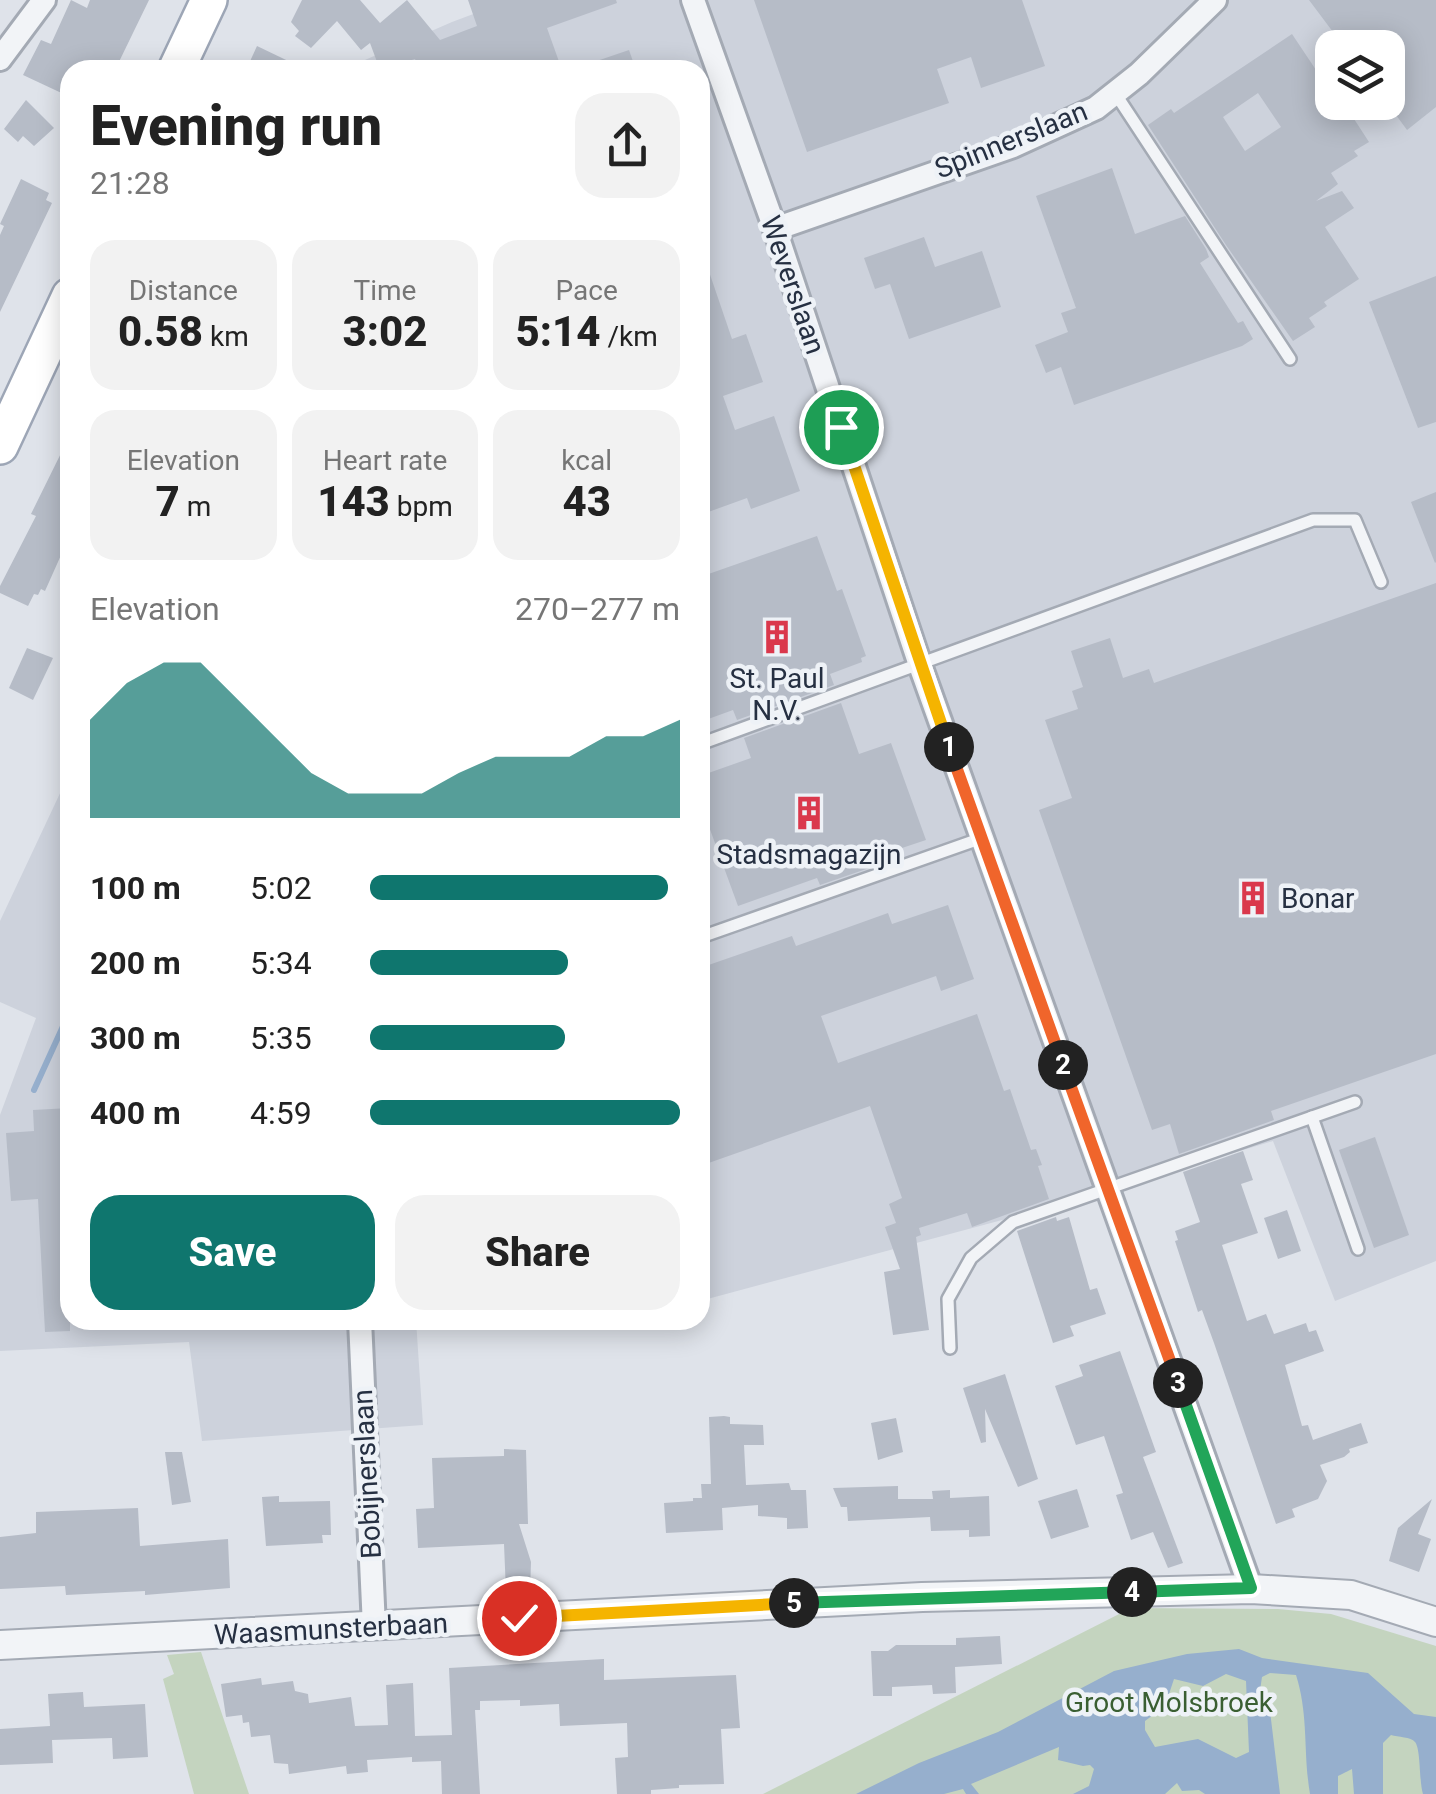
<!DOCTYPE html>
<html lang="en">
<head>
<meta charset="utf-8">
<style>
  :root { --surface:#fff; --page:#f2f2f2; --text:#222; --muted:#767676; --accent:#0f766e }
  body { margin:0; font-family:Roboto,sans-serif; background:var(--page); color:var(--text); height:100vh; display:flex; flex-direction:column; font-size:38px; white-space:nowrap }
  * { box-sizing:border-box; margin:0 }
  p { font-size:32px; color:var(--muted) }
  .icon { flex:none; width:55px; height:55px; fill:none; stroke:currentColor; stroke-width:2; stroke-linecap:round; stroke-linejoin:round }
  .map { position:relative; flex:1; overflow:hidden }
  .panel { position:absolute; left:60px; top:60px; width:650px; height:1270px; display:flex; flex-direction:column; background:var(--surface); border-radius:30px; box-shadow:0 5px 25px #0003 }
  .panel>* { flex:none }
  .fabs { position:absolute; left:1315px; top:30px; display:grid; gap:20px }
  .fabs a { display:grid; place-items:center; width:90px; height:90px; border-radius:20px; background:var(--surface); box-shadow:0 5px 25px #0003; font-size:50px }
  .pin { position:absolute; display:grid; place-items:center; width:85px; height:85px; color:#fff; margin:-42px; border:5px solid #fff; border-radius:50%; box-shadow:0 2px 10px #0007 }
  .km { position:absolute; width:50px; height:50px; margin:-25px; border-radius:50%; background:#222; color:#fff; font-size:28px; line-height:50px; text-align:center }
  .round { display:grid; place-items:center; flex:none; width:105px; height:105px; border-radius:30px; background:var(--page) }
  .overview { display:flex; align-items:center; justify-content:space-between; height:170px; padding:0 30px }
  h1 { font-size:55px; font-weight:800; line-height:75px }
  .figures { display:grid; grid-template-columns:repeat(3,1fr); gap:15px; height:170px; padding:10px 30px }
  .figures div { display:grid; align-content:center; border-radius:25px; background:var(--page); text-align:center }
  .figures b { font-size:42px; font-weight:800 }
  .figures small { font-size:28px; font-weight:400 }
  .figures p { font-size:28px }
  .chart { height:280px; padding:20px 30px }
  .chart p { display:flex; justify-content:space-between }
  .chart svg { width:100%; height:180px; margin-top:10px; fill:var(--accent); opacity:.7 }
  .action { display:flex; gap:20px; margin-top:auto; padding:20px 30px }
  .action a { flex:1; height:115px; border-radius:30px; background:var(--accent); color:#fff; font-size:40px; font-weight:800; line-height:115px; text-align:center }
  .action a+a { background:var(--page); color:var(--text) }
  ul { padding:0 30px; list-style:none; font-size:32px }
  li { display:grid; grid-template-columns:160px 120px 1fr; align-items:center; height:75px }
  li i { height:25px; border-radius:12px; background:var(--accent) }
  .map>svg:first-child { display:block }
  .built { fill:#cdd2dc; fill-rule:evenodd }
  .green { fill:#c4d4bf }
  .water { fill:#96afcd; fill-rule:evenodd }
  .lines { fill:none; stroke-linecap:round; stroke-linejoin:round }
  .stream { stroke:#96afcd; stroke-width:6 }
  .building { fill:#b6bcc7; fill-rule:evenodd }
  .service-casing { stroke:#a4aab4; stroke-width:16 }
  .minor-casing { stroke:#a4aab4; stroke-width:28 }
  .tertiary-casing { stroke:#a4aab4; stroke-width:32 }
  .primary-casing { stroke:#9da6b6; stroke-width:40 }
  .service { stroke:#f2f4f7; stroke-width:11 }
  .minor { stroke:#f2f4f7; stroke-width:22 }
  .tertiary { stroke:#f2f4f7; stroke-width:28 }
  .primary { stroke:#fff; stroke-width:35 }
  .split-1-casing { stroke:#fff; stroke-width:20 }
  .split-2-casing { stroke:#fff; stroke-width:20 }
  .split-3-casing { stroke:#fff; stroke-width:20 }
  .split-4-casing { stroke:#fff; stroke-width:20 }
  .split-5-casing { stroke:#fff; stroke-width:20 }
  .split-6-casing { stroke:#fff; stroke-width:20 }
  .split-1 { stroke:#f5b400; stroke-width:12 }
  .split-2 { stroke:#f0652b; stroke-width:12 }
  .split-3 { stroke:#f0652b; stroke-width:12 }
  .split-4 { stroke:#22a559; stroke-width:12 }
  .split-5 { stroke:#22a559; stroke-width:12 }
  .split-6 { stroke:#f5b400; stroke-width:12 }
  .labels { text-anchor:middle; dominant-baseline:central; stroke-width:9; stroke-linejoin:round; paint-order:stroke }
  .street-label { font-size:28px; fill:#263042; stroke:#eef2f7 }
  .poi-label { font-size:28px; fill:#263042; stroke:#eef2f7 }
  .park-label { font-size:28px; fill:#3a5f32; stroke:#eef2f7 }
</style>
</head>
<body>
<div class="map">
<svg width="1436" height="1794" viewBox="0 0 1436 1794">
  <rect width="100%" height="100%" fill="#dfe3ea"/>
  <g class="built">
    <path d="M511 0H1436V1261L1335 1301 1273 1141 1095 1195 700 1301V70H342L452 22ZM1332 48H1388V102H1332Z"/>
    <polygon points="70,772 70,1320 416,1320 423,1425 202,1441 189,1342 0,1351 0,1115 36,1018 0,1002 0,921"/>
  </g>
  <g class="green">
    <polygon points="1131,1608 1278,1609 1331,1614 1436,1646 1436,1794 763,1794"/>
    <polygon points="201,1652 249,1794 194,1794 163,1679 174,1674 167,1655"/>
  </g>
  <path class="water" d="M1239 1649 1262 1658 1368 1673 1414 1714 1436 1717V1794H1423C1419 1782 1421 1749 1415 1742 1411 1737 1398 1737 1391 1735L1383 1743V1794H1354L1352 1769 1338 1776V1794H1310C1303 1753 1309 1716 1296 1675L1270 1673 1262 1677 1259 1697 1270 1711 1280 1794H1205L1199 1790 1182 1791 1177 1783 1165 1794H1073L1089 1786 1094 1769 1090 1765 1083 1766 1058 1760 1059 1747 971 1784 979 1794H966L963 1789 944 1794H856L919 1763 998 1732 1114 1671 1187 1654ZM1226 1674 1246 1681 1249 1752 1236 1758 1198 1739 1155 1747 1145 1730V1721L1165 1706 1174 1679 1203 1686Z"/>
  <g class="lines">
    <polyline class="stream" points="34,1090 70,1011"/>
  </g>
  <g class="building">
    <polygon points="71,0 87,8 90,0 149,0 115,70 70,70 70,97 23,75 41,40 51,44"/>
    <polygon points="302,0 360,0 380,23 407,0 440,40 477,26 468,0 616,0 617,3 547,28 562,70 420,70 415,59 380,70 370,43 361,50 337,21 311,48 295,36 299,31 291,22"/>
    <polygon points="754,0 1022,0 1045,66 981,88 971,57 937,69 949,103 807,152"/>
    <polygon points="1309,0 1436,0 1436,107 1407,130 1388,104 1388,52 1394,48 1345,48"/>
    <path d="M1292 34 1332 94V102H1343L1369 142 1354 151 1358 156 1331 173 1338 184 1316 201 1342 191 1354 208 1325 227 1359 279 1324 302 1327 306 1309 318 1315 327 1293 341 1226 245 1148 125 1171 109 1174 113ZM1258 93 1281 127 1245 151 1223 117Z"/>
    <polygon points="257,46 307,70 246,70"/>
    <polygon points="629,50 636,70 579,70 579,67"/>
    <polygon points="26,100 54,128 34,146 23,136 18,142 4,129"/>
    <polygon points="1112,168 1135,234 1185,216 1206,249 1209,257 1200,263 1238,323 1243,321 1253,339 1242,346 1074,405 1061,367 1046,373 1035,345 1068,332 1061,313 1076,308 1036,196"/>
    <polygon points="21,179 49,193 46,200 52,203 0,312 0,235 4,226 0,224"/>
    <polygon points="924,237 935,267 982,251 1001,307 909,339 890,284 875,289 864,258"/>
    <polygon points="703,254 732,339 746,334 763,382 723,396 735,430 774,416 800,491 751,509 747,498 700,515 700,255"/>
    <polygon points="1436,276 1436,422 1418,428 1369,302"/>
    <polygon points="70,435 70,535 45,591 41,589 38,595 34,594 28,606 0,593 0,586 36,516 31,514"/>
    <polygon points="1436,492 1436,562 1435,563 1411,502"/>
    <polygon points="817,536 837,591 842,589 866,656 861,658 862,662 830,674 834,685 737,720 733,710 700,722 700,577"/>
    <polygon points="1436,583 1436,1054 1271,1111 1274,1120 1179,1154 1170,1124 1152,1130 1039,810 1072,798 1045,720 1078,709 1072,691 1083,687 1071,651 1110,638 1123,678 1149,669 1154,683"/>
    <polygon points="27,648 53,658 33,700 9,688"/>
    <polygon points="841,703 859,754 891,743 926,840 872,858 875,866 820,885 817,878 738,906 700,802 700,776 751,758 744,738"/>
    <polygon points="948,905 974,979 941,991 936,976 821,1016 838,1063 977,1014 1004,1091 1010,1089 1031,1150 1036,1149 1042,1165 1038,1166 1049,1199 972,1227 967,1213 919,1228 921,1235 916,1237 929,1330 893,1335 884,1272 900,1269 885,1227 896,1223 889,1204 902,1198 870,1106 700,1166 700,968 792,936 796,946 888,913 892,924"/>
    <polygon points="70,1108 70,1331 45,1332 38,1199 11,1201 6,1133 34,1131 33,1110"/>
    <polygon points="1375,1137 1409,1235 1374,1248 1339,1150"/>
    <polygon points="1243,1151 1253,1180 1241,1184 1258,1233 1222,1245 1247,1321 1266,1314 1274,1334 1306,1323 1309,1332 1316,1330 1324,1351 1285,1365 1302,1426 1308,1425 1313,1440 1361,1423 1368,1443 1349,1449 1350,1452 1344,1457 1320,1465 1327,1481 1318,1499 1292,1509 1295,1517 1276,1524 1214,1343 1202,1310 1198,1312 1175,1241 1178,1240 1175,1231 1200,1222 1183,1172"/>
    <polygon points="1287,1210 1301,1251 1278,1259 1264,1218"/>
    <polygon points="1056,1217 1057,1221 1069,1217 1090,1290 1097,1288 1106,1314 1070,1326 1074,1336 1053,1343 1017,1231"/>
    <polygon points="1120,1351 1156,1452 1143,1457 1183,1563 1168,1568 1153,1532 1131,1540 1116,1495 1123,1493 1104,1436 1076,1445 1055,1386 1083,1376 1079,1365"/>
    <polygon points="1005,1374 1038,1479 1018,1487 985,1409 986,1442 981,1443 963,1388"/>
    <polygon points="724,1416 730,1417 730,1424 763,1425 764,1445 744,1445 746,1485 789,1483 791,1490 806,1490 808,1528 787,1529 787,1518 758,1516 758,1505 722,1508 723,1530 666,1533 664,1503 693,1501 693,1498 702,1498 701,1484 711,1484 709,1417"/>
    <polygon points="896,1418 903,1452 878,1460 871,1423"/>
    <polygon points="504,1449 526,1450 528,1524 519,1524 531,1562 530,1593 506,1592 504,1544 418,1548 416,1509 434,1508 432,1458 504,1456"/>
    <polygon points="165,1452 182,1452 191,1502 172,1505"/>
    <polygon points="898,1486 898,1499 933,1499 932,1491 950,1490 950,1498 989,1496 990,1536 969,1537 969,1530 931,1531 930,1517 848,1521 847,1507 841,1507 833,1488"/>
    <polygon points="1077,1489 1089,1527 1051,1539 1038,1501"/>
    <polygon points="279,1496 279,1502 330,1501 331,1535 322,1535 323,1543 266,1546 262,1497"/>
    <polygon points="1432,1499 1418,1534 1431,1539 1419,1572 1389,1561 1398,1528"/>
    <polygon points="138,1508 140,1546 228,1539 230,1588 145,1595 145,1591 66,1595 65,1586 0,1589 0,1537 36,1533 36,1512"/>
    <polygon points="1000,1636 1002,1664 955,1667 956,1693 933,1694 932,1685 892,1687 892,1696 873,1696 871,1651 888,1651 896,1645 956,1645 956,1638"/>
    <polygon points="604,1659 604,1680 736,1675 740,1728 721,1729 724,1784 679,1785 679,1788 651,1790 651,1794 617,1794 615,1758 628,1757 627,1723 560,1726 559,1704 520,1706 520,1700 480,1701 480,1710 475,1710 480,1794 442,1794 441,1761 412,1762 412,1757 367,1760 368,1772 347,1774 346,1766 289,1774 288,1764 274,1763 270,1735 251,1737 249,1722 243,1723 242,1715 226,1717 221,1684 261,1678 262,1685 293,1681 295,1691 308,1694 309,1703 351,1697 355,1726 388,1725 386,1685 413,1683 415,1736 452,1735 449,1668"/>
    <polygon points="83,1692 84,1707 145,1704 148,1757 113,1759 112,1738 52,1740 53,1763 0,1765 0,1729 50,1726 48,1694"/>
  </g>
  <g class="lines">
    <g class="service-casing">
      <g id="service">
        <polyline points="1115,93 1290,359"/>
        <polyline points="700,744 1313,520 1355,520 1381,582"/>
        <polyline points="700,933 701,937 982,838"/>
        <polyline points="1312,1117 1358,1249"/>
        <polyline points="950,1348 948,1299 971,1258 1013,1222 1355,1102"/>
      </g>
    </g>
    <g class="minor-casing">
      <g id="minor">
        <polyline points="693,0 775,229 920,665 1251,1589"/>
        <polyline points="0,59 44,0"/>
        <polyline points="775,229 1013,146 1096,108 1139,74 1215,0"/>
        <polyline points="360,1320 374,1627"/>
      </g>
    </g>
    <g class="tertiary-casing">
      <polyline id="tertiary" points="0,1645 922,1597 1251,1589 1351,1595 1436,1622"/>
    </g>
    <g class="primary-casing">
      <g id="primary">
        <polyline points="176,70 209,0"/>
        <polyline points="0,446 70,296"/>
      </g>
    </g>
    <use href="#service" class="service"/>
    <use href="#minor" class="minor"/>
    <use href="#tertiary" class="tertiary"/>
    <use href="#primary" class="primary"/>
  </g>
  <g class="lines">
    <g class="split-1-casing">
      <polyline id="split-1" points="841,427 949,747"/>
    </g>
    <g class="split-2-casing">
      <polyline id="split-2" points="949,747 1063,1065"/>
    </g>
    <g class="split-3-casing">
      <polyline id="split-3" points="1063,1065 1178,1383"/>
    </g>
    <g class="split-4-casing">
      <polyline id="split-4" points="1132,1592 1251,1588 1178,1383"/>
    </g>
    <g class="split-5-casing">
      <polyline id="split-5" points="794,1603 1132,1592"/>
    </g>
    <g class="split-6-casing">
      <polyline id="split-6" points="519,1618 794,1603"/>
    </g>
    <use href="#split-1" class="split-1"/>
    <use href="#split-2" class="split-2"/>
    <use href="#split-3" class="split-3"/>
    <use href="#split-4" class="split-4"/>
    <use href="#split-5" class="split-5"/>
    <use href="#split-6" class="split-6"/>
  </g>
  <defs>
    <g id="building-bare" transform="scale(2.7)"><path d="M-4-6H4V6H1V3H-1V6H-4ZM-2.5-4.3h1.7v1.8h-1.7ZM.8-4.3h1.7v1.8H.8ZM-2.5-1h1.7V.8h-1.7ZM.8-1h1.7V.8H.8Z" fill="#da384c" stroke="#eef2f7" stroke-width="2.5" paint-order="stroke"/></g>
  </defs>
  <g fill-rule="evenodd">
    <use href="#building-bare" x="777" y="637"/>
    <use href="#building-bare" x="809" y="813"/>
    <use href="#building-bare" x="1253" y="898"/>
  </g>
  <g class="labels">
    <g class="street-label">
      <text transform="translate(1011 140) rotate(-22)">Spinnerslaan</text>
      <text transform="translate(793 285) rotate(71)">Weverslaan</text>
      <text transform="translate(367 1474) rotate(-93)">Bobijnerslaan</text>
      <text transform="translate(331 1629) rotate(-3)">Waasmunsterbaan</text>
    </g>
    <g class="poi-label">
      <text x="777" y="678">St. Paul<tspan x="777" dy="32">N.V.</tspan></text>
      <text x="809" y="854">Stadsmagazijn</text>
      <text x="1281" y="898" text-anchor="start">Bonar</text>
    </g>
    <g class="park-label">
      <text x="1169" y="1702">Groot Molsbroek</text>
    </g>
  </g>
</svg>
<div class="fabs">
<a><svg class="icon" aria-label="layers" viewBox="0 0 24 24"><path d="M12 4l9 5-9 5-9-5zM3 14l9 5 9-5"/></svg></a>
</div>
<div class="pin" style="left:841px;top:427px;background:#1e9e55"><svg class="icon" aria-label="arrive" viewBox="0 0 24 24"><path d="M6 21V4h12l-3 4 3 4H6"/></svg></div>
<div class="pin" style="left:519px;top:1618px;background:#d93025"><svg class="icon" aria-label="check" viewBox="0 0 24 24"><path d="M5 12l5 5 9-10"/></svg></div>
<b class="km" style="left:949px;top:747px">1</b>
<b class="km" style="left:1063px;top:1065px">2</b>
<b class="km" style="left:1178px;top:1383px">3</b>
<b class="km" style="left:1132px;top:1592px">4</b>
<b class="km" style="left:794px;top:1603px">5</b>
<section class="panel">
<div class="overview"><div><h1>Evening run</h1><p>21:28</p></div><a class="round"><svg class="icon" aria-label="share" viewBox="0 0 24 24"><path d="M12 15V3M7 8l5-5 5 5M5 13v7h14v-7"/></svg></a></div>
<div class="figures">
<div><p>Distance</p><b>0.58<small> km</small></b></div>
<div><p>Time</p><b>3:02</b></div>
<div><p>Pace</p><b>5:14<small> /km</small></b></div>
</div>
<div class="figures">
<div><p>Elevation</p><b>7<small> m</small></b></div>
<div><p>Heart rate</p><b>143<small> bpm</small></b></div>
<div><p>kcal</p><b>43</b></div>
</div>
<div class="chart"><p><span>Elevation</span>270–277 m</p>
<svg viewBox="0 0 160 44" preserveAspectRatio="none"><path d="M0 44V20L10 11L20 6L30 6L40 15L50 24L60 33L70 38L80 38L90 38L100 33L110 29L120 29L130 29L140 24L150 24L160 20V44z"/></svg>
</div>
<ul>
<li><b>100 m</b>5:02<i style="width:96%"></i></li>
<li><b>200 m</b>5:34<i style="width:64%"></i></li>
<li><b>300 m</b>5:35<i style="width:63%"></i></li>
<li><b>400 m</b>4:59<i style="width:100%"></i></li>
</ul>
<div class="action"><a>Save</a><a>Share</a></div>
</section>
</div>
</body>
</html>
